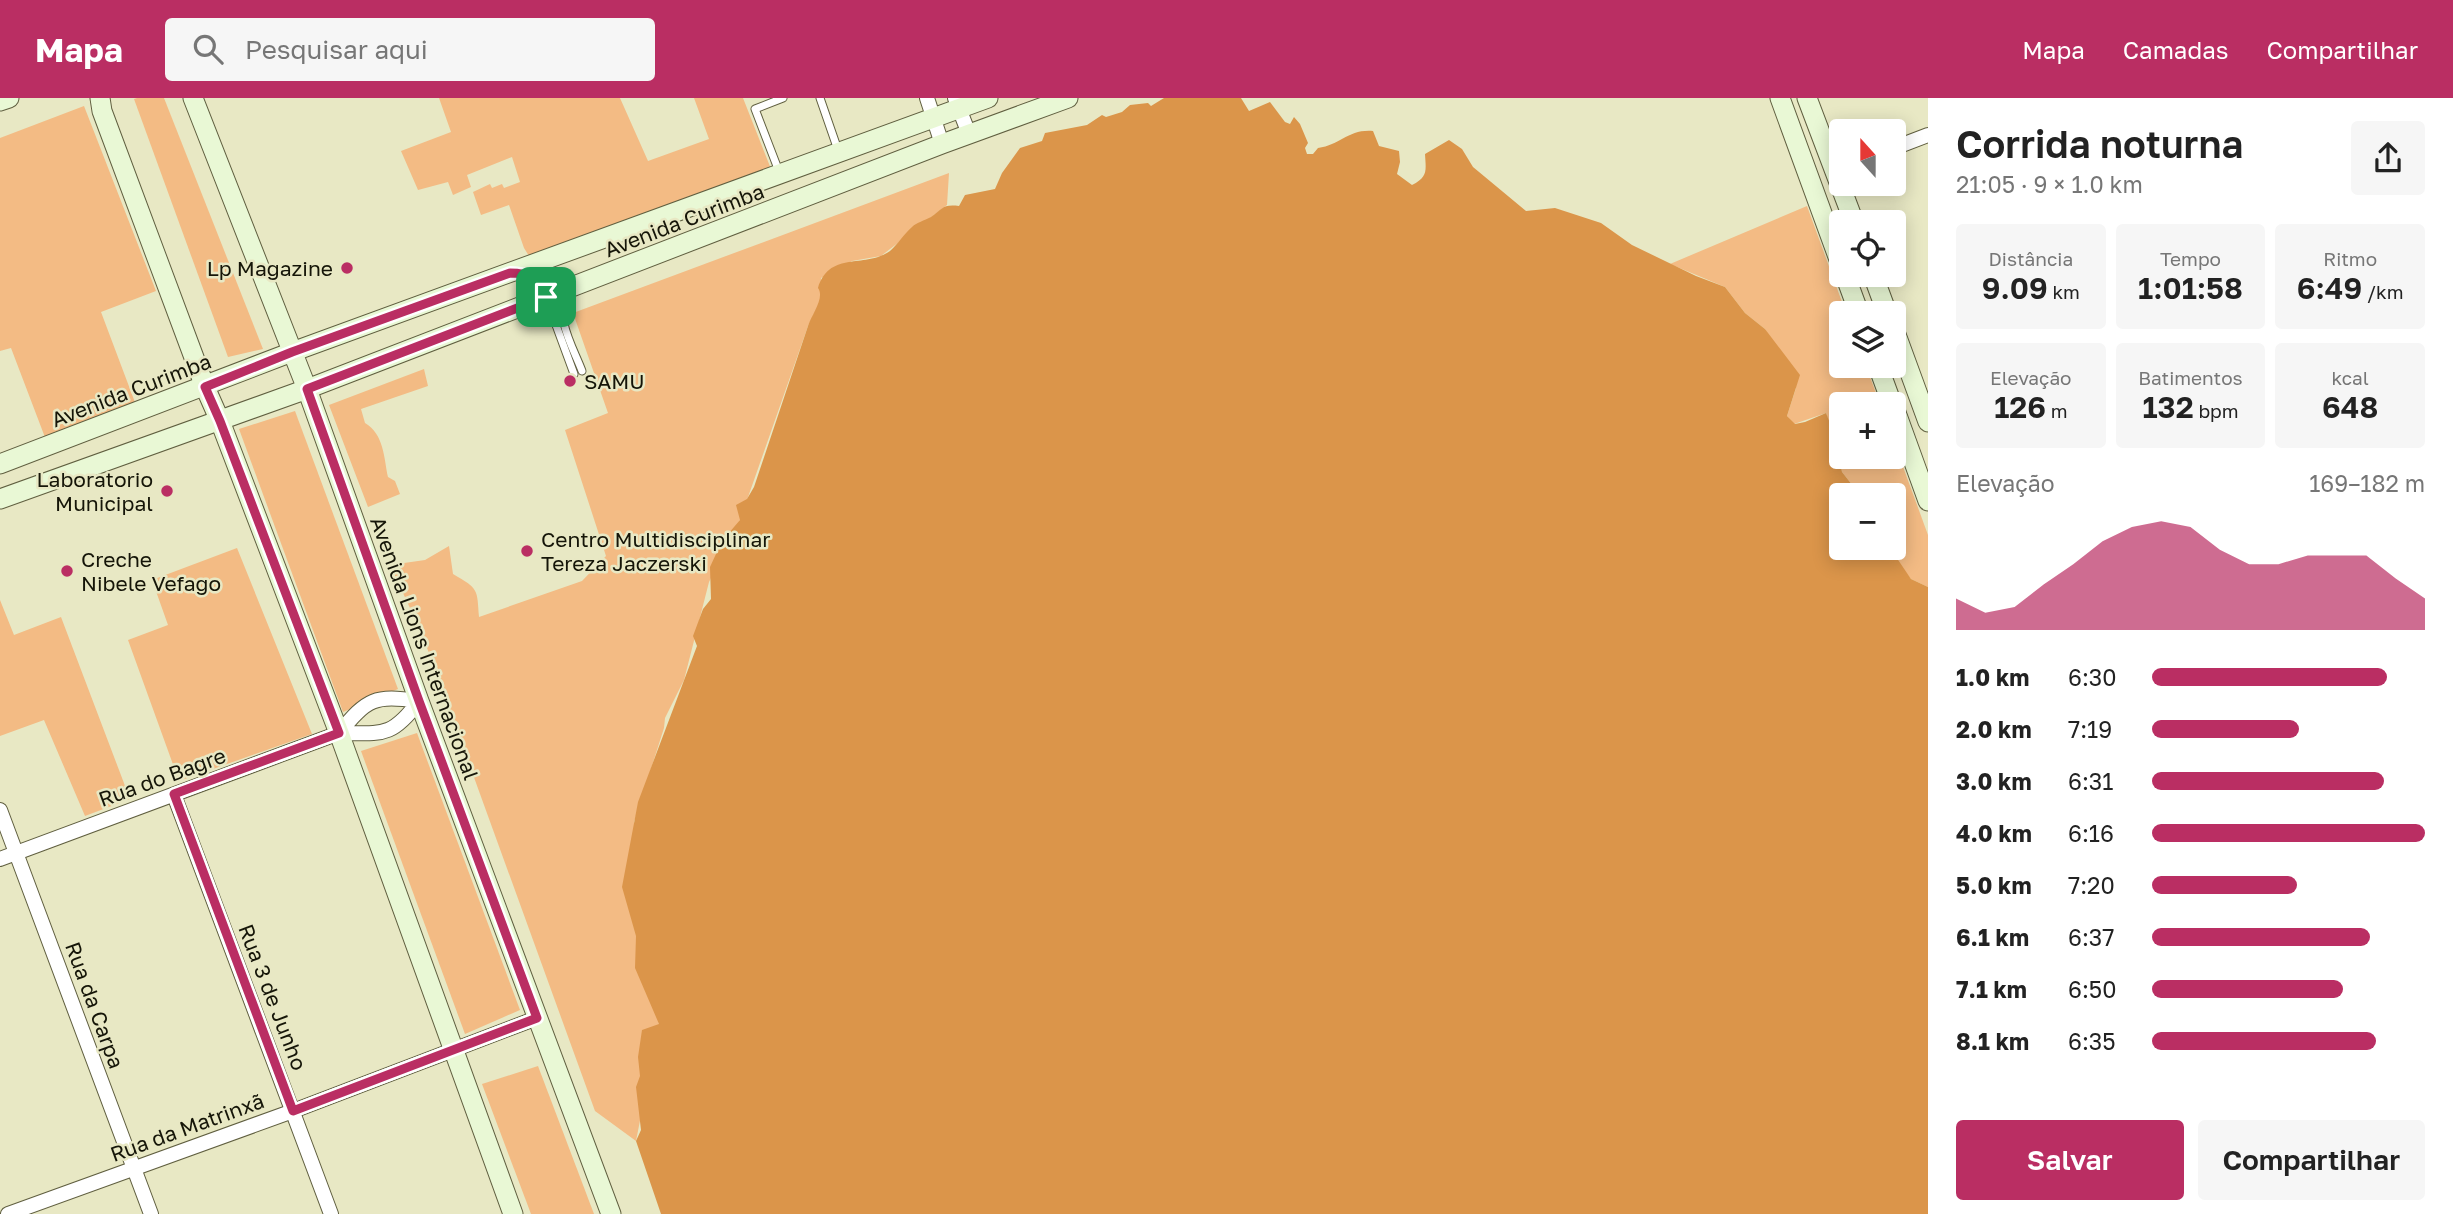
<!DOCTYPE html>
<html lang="pt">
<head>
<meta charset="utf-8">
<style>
  :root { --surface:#fff; --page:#f6f6f6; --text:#222; --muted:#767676; --accent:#ba2e63 }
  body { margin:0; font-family:"Golos Text",sans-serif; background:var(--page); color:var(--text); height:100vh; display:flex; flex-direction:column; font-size:26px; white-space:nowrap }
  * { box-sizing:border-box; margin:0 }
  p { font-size:23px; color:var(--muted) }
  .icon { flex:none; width:38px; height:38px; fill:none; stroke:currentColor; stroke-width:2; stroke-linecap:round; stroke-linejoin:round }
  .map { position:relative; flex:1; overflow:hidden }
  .details { display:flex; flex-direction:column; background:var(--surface); width:525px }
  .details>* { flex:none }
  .needle { width:46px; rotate:339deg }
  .fabs { position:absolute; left:1829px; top:21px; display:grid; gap:14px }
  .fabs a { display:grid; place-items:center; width:77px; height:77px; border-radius:7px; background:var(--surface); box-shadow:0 4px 18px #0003; font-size:35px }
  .pin { position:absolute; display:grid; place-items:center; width:60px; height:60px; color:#fff; margin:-30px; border-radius:14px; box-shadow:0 4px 10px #0006 }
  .round { display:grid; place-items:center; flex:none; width:74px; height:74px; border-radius:7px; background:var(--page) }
  .summary { display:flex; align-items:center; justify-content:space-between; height:119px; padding:0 28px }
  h1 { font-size:38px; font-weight:600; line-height:52px }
  .stats { display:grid; grid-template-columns:repeat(3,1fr); gap:10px; height:119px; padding:7px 28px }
  .stats div { display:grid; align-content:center; border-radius:7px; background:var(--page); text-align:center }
  .stats b { font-size:30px; font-weight:600 }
  .stats small { font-size:19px; font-weight:400 }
  .stats p { font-size:19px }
  .chart { height:196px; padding:14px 28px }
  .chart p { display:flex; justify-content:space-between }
  .chart svg { width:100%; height:126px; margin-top:7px; fill:var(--accent); opacity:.7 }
  .action { display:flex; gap:14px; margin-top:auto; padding:14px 28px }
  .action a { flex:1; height:80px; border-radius:7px; background:var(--accent); color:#fff; font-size:28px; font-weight:600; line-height:80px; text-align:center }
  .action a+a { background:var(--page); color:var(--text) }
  ul { padding:0 28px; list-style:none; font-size:23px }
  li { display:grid; grid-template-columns:112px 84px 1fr; align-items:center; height:52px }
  li i { height:18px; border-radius:9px; background:var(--accent) }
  header { display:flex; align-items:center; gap:42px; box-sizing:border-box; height:98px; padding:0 35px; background:var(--accent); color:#fff }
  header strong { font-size:33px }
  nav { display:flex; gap:38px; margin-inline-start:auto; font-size:24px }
  .search { width:490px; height:63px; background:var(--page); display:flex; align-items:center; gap:18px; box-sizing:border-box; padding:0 24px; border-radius:7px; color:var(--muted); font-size:26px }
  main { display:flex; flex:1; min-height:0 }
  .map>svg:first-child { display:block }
  .green { fill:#f3bb84 }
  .forest { fill:#db954a }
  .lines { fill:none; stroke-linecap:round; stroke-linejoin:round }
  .lane-casing { stroke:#605f40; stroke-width:9 }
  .street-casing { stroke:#605f40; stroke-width:16 }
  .secondary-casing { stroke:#605f40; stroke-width:21 }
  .lane { stroke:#fff; stroke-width:7 }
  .street { stroke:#fff; stroke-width:14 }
  .secondary { stroke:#e9f8d5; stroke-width:19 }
  .route-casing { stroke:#fff; stroke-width:14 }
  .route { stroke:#ba2e63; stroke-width:9 }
  .poi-dot { fill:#ba2e63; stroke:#e8e8c4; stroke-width:2.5 }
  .labels { text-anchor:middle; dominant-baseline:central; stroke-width:5; stroke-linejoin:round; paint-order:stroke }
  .street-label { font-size:21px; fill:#151508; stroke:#e8e8c4 }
  .poi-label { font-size:21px; fill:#151508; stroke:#e8e8c4; text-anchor:start }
</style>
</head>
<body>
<header>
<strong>Mapa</strong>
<div class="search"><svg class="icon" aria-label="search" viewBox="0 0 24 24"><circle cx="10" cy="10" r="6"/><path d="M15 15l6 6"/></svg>Pesquisar aqui</div>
<nav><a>Mapa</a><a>Camadas</a><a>Compartilhar</a></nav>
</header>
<main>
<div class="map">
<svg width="1928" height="1116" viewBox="0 0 1928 1116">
  <rect width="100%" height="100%" fill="#e8e8c4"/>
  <g class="green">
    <polygon points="137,0 164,0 263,251 228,259 134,1"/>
    <polygon points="439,0 620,0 648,63 709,41 694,0 743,0 771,71 529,158 524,150 509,107 481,117 473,94 490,86 492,90 502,86 504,90 520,84 512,59 467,77 471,89 453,97 448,84 418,92 401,53 451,34"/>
    <polygon points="84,8 156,193 101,214 136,307 46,342 11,250 0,253 0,40"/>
    <path d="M949 75 947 107 881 158 852 163 821 180V202L808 228 740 422 709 484 684 582 665 620 664 630 634 724 659 926 636 1043 595 1013 422 536 390 467 425 462 449 448 453 476C479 491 477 491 479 519L582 483 606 458 565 332 608 315 573 215Z"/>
    <polygon points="1807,108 1846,215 1841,215 1841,268 1866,268 1880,306 1841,306 1841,359 1894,359 1894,344 1928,437 1928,489 1911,481 1886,450 1894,450 1894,397 1860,397 1842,374 1826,315 1794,326 1787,318 1796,290 1765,231 1745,215 1725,189 1670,166"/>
    <path d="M424 271 428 288 361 311 365 325C384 336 384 360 388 379L395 383 400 396 368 409 329 307Z"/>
    <polygon points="295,313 398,591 343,614 239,331"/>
    <polygon points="237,450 312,636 179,683 128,542 168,527 152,482"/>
    <polygon points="0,502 14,537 61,519 130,701 85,718 44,622 0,638"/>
    <polygon points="417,635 520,912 465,936 361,653"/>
    <polygon points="538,968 594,1116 531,1116 482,986"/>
  </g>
  <path class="forest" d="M1164 0H1241L1249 13 1270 4 1285 24 1290 26 1294 19 1300 26 1308 45 1305 50 1307 56H1313L1318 50C1341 47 1348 31 1373 33L1379 48 1399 53 1400 64 1397 76 1412 87C1428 79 1426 73 1425 56L1449 42 1462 51 1473 69 1526 113 1555 110 1601 125 1632 147 1696 178 1725 189 1745 215 1765 231 1800 277 1787 318 1795 326 1805 324 1826 315 1833 333 1842 374 1860 397H1841V450H1890L1911 481 1928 489V1116H661L636 1043 641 1032 636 989 640 978 638 959 642 932 659 926 635 870 636 838 622 789 638 704 697 548 693 538 703 511 711 501 710 469 722 443 740 422 736 407 747 401 754 389 808 228C812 216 825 200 818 190 830 152 865 171 890 153 898 146 904 136 912 129 917 124 924 123 931 119 943 111 942 106 959 108L965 97 995 91 1002 75 1020 50 1042 43 1045 35 1087 27 1102 17 1106 19 1122 14 1130 7 1148 5 1151 8Z"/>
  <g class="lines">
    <g class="lane-casing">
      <g id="lane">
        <polyline points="820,0 838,52"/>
        <polyline points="780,76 755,11 783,0"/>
        <polyline points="522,175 530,177 542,189 574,276"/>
        <path d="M569 195C552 216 574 251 582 273"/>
      </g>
    </g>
    <g class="street-casing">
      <g id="street">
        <polyline points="927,0 942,46"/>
        <polyline points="955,0 969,36"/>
        <polyline points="1894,50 1928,37"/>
        <polyline points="174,697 331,1116"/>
        <polyline points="0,712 151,1116"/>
        <path d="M0 761 339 635C381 635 391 641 419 603 374 597 368 600 339 635"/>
        <polyline points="8,1116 293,1013 537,920"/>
      </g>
    </g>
    <g class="secondary-casing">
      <g id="secondary">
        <polyline points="100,0 102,13 205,289 220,323 339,635 513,1116"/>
        <polyline points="193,0 307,291 419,603 611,1116"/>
        <polyline points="1780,0 1841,167"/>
        <polyline points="1807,0 1854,124"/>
        <polyline points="0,3 9,0"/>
        <polyline points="1845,177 1859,215"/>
        <polyline points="1873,177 1887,215"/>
        <polyline points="1894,231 1928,324"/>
        <polyline points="1878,268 1892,306"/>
        <polyline points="1894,309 1928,403"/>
        <polyline points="0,366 292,254 988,0"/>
        <polyline points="0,401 307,291 942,46 1068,0"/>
      </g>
    </g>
    <use href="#lane" class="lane"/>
    <use href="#street" class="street"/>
    <use href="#secondary" class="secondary"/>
  </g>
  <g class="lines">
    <g class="route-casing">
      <path id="route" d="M510 175C529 175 539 181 546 199L307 291 419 603 537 920 293 1013 174 696 339 635 220 323 205 289 292 254Z"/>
    </g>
    <use href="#route" class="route"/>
  </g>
  <g class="poi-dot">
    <circle cx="347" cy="170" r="7"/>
    <circle cx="570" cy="283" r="7"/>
    <circle cx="167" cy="393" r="7"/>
    <circle cx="527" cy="453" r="7"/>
    <circle cx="67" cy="473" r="7"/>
  </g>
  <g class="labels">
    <g class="street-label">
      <text transform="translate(684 122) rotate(-21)">Avenida Curimba</text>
      <text transform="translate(131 292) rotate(-21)">Avenida Curimba</text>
      <text transform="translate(425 550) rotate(70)">Avenida Lions Internacional</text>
      <text transform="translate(162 679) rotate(-20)">Rua do Bagre</text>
      <text transform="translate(273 899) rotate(69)">Rua 3 de Junho</text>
      <text transform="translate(95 907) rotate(70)">Rua da Carpa</text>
      <text transform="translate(187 1029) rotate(-20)">Rua da Matrinxã</text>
    </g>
    <g class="poi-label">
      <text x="333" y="170" text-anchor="end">Lp Magazine</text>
      <text x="584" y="283">SAMU</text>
      <text x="153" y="381" text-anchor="end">Laboratorio<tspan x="153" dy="24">Municipal</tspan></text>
      <text x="541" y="441">Centro Multidisciplinar<tspan x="541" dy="24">Tereza Jaczerski</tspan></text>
      <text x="81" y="461">Creche<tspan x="81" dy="24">Nibele Vefago</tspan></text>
    </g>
  </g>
</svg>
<div class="fabs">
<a><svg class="needle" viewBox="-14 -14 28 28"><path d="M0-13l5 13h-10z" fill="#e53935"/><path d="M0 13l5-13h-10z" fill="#767676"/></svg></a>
<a><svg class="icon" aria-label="locate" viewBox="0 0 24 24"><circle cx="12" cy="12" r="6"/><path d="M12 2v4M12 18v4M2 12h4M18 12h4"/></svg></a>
<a><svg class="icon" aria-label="layers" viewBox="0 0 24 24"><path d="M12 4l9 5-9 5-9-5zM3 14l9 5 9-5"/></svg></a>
<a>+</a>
<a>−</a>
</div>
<div class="pin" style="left:546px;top:199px;background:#1e9e55"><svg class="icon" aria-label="arrive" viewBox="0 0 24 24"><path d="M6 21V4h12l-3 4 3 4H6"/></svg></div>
</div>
<section class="details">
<div class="summary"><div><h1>Corrida noturna</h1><p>21:05 · 9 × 1.0 km</p></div><a class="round"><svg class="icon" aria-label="share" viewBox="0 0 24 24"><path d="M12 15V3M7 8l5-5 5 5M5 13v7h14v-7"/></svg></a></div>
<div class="stats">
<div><p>Distância</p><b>9.09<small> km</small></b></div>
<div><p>Tempo</p><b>1:01:58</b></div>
<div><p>Ritmo</p><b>6:49<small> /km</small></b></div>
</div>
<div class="stats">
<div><p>Elevação</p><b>126<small> m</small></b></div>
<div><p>Batimentos</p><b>132<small> bpm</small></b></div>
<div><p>kcal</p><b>648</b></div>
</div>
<div class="chart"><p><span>Elevação</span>169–182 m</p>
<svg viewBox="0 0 160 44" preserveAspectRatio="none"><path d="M0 44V33L10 38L20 36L30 28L40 21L50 13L60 8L70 6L80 8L90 16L100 21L110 21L120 18L130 18L140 18L150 26L160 33V44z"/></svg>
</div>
<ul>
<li><b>1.0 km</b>6:30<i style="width:86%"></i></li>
<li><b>2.0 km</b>7:19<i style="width:54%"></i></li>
<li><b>3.0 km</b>6:31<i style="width:85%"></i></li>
<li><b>4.0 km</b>6:16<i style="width:100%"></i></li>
<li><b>5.0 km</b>7:20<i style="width:53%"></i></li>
<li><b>6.1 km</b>6:37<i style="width:80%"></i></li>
<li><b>7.1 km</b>6:50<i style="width:70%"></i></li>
<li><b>8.1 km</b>6:35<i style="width:82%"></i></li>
</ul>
<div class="action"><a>Salvar</a><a>Compartilhar</a></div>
</section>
</main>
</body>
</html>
